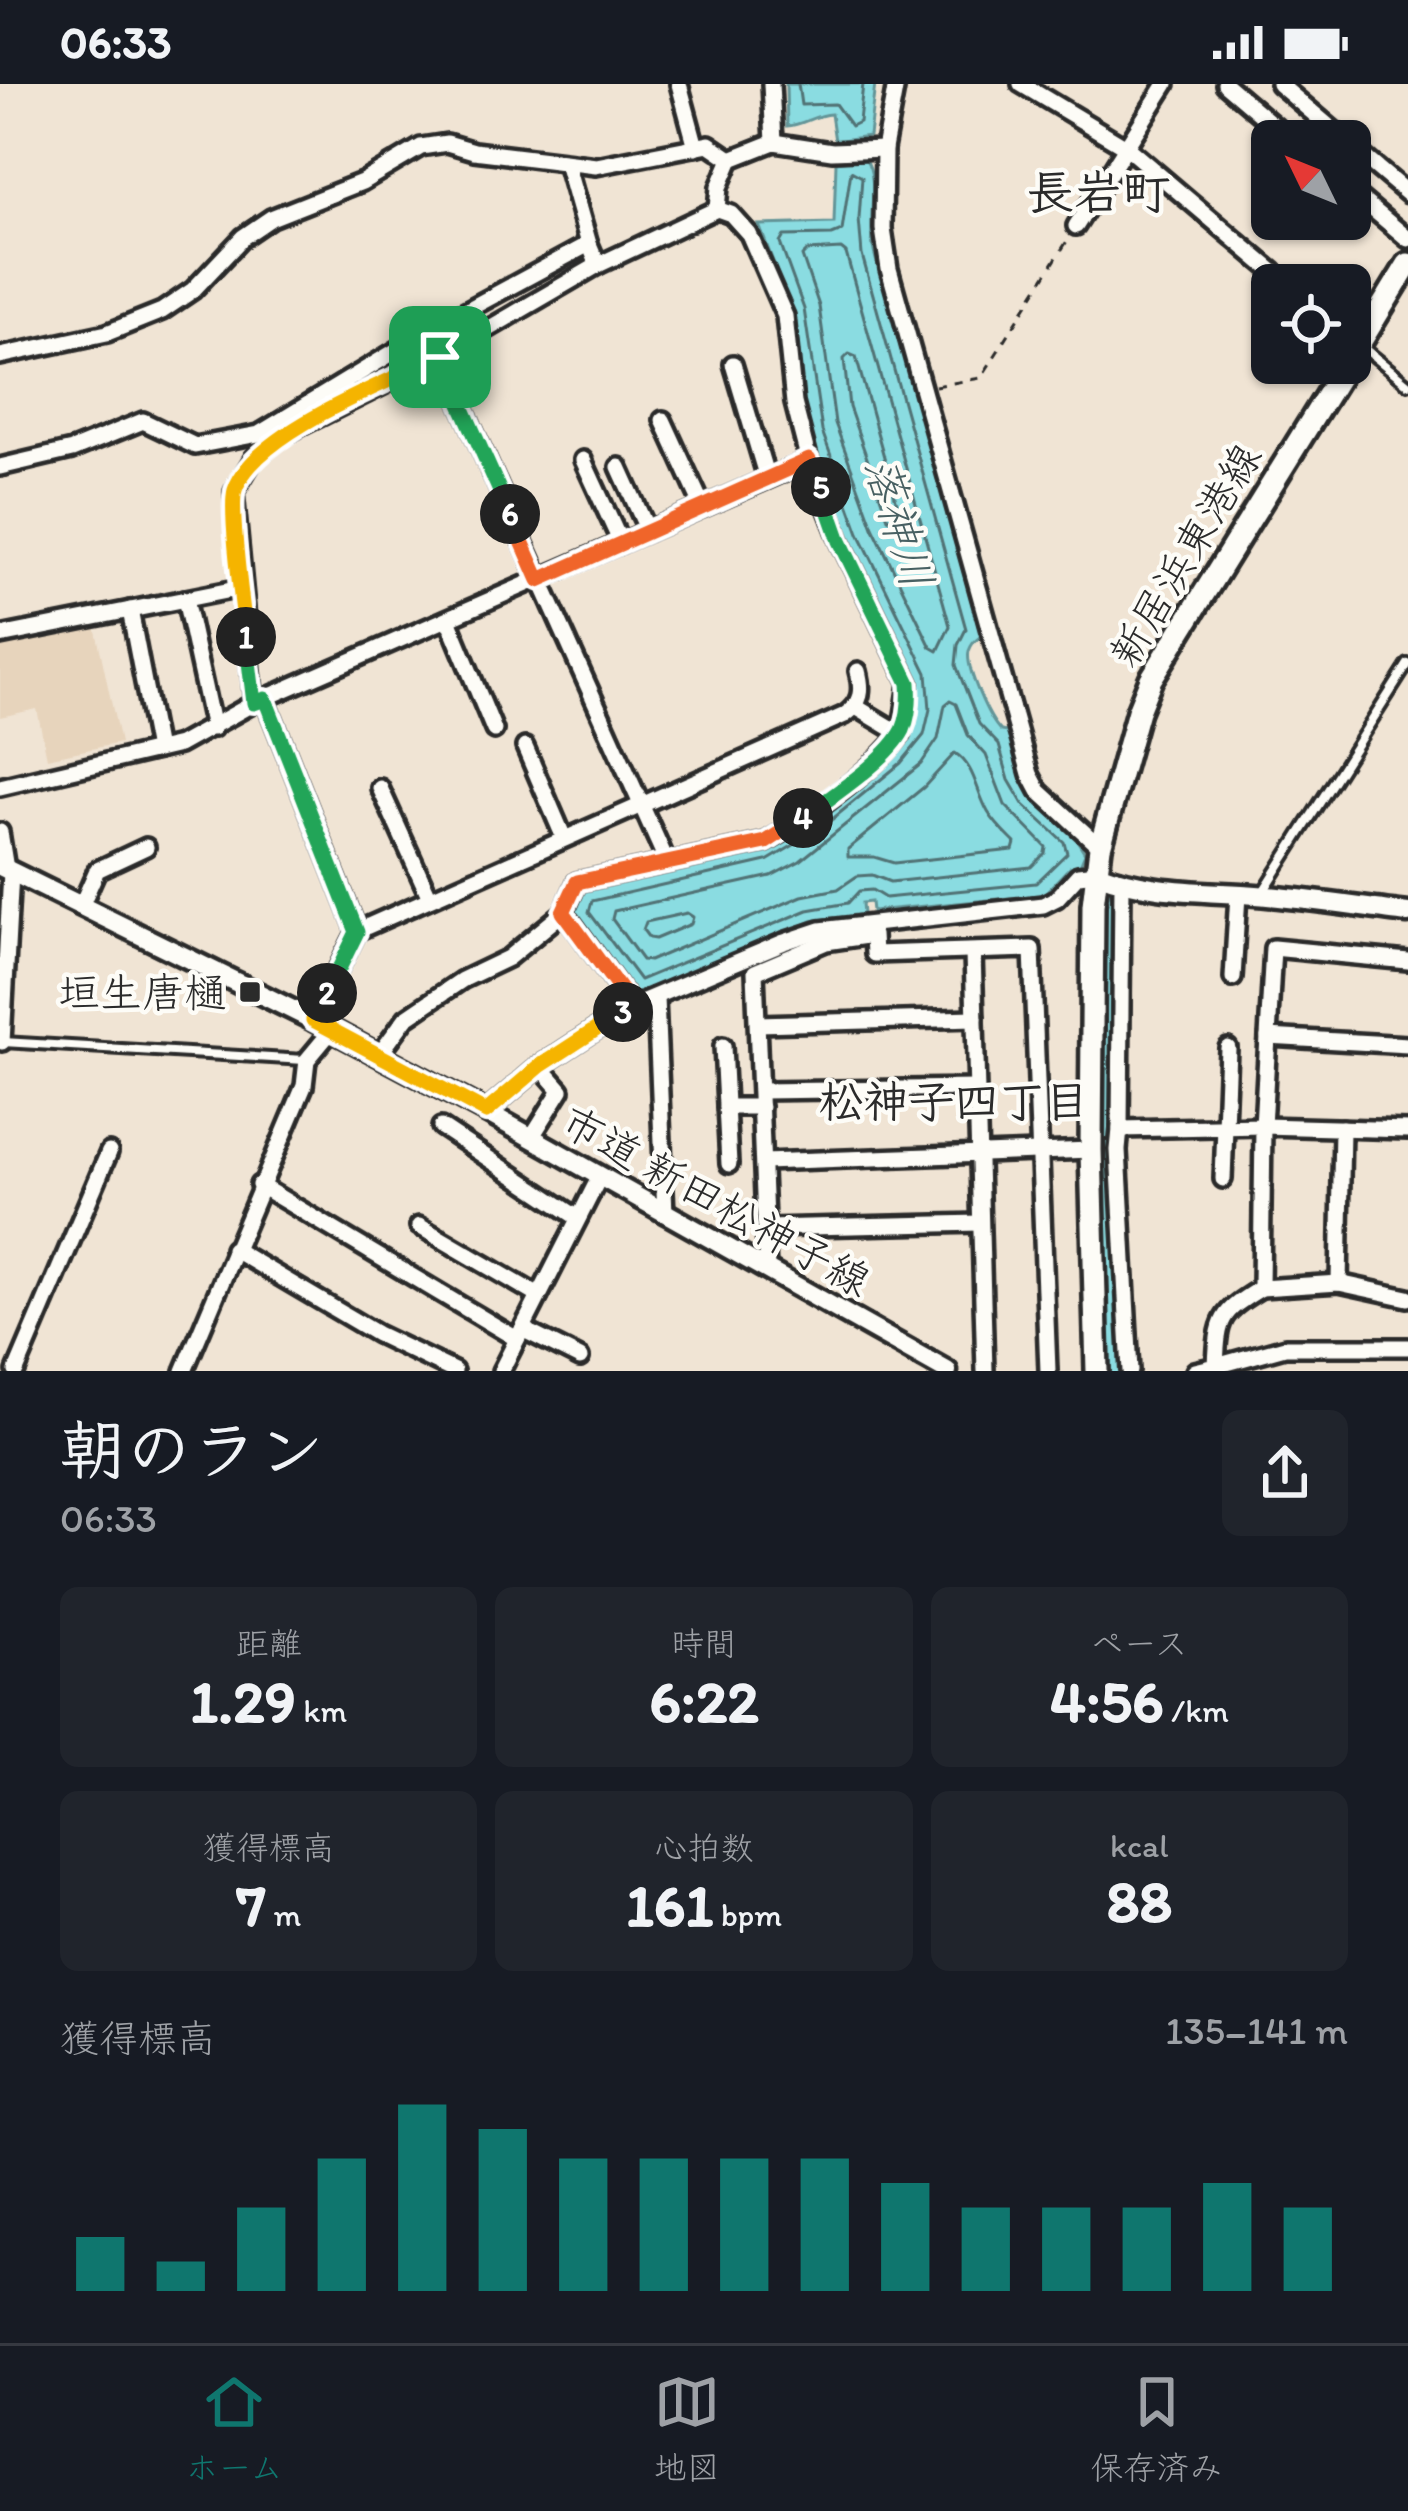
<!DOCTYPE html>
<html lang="ja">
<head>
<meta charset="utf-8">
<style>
  :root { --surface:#171b24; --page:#20242c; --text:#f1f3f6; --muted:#9ea1a6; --line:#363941; --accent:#0f766e }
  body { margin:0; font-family:Itim,"Klee One",sans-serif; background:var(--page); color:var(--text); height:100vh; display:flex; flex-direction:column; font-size:45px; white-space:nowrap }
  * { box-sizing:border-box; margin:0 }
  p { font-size:39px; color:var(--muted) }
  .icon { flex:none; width:66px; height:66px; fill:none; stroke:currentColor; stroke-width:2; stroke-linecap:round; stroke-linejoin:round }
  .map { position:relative; height:1287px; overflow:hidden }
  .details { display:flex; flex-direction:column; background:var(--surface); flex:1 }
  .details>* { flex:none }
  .needle { width:78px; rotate:313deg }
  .controls { position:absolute; left:1251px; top:36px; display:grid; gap:24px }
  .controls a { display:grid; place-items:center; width:120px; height:120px; border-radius:18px; background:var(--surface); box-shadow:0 3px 9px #0004; font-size:60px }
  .pin { position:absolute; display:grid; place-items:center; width:102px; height:102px; color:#fff; margin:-51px; border-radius:24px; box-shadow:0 6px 18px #0006 }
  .km { position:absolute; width:60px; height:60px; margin:-30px; border-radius:50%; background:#222; color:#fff; font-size:33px; line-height:60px; text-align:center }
  .round { display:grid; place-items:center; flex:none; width:126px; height:126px; border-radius:18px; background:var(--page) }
  .overview { display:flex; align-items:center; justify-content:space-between; height:204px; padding:0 60px }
  h1 { font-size:66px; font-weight:800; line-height:90px }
  .figures { display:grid; grid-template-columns:repeat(3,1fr); gap:18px; height:204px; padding:12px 60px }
  .figures div { display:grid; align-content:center; border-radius:18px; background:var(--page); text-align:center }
  .figures b { font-size:60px; font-weight:800 }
  .figures small { font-size:33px; font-weight:400 }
  .figures p { font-size:33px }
  .chart { height:336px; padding:24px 60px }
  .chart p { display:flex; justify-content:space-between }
  .chart svg { width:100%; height:216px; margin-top:12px; stroke:var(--accent); stroke-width:6 }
  .status { display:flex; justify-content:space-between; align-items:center; height:84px; padding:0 60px; background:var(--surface); direction:ltr }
  .status svg { height:33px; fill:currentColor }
  .tab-bar { display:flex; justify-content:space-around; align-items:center; height:168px; border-top:3px solid var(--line); background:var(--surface); font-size:33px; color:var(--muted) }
  .tab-bar a { display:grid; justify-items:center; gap:6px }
  .tab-bar .active { color:var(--accent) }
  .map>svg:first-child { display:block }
  .built { fill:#e7d4bc }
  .water { fill:#8adce1; stroke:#649598; stroke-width:3 }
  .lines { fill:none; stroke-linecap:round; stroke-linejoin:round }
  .shore { stroke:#517274; stroke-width:3 }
  .river { stroke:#8adce1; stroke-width:24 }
  .service-casing { stroke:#2b2b2b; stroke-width:16 }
  .minor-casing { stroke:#2b2b2b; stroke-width:24 }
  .tertiary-casing { stroke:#2b2b2b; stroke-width:27 }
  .secondary-casing { stroke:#2b2b2b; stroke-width:30 }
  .path { stroke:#2b2b2b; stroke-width:3; stroke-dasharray:9 9; stroke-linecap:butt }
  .service { stroke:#fdfcf7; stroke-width:8 }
  .minor { stroke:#fdfcf7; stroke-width:15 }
  .tertiary { stroke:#fdfcf7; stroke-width:18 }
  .secondary { stroke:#fdfcf7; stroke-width:21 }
  .split-1-casing { stroke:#fff; stroke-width:24 }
  .split-2-casing { stroke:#fff; stroke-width:24 }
  .split-3-casing { stroke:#fff; stroke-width:24 }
  .split-4-casing { stroke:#fff; stroke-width:24 }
  .split-5-casing { stroke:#fff; stroke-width:24 }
  .split-6-casing { stroke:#fff; stroke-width:24 }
  .split-7-casing { stroke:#fff; stroke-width:24 }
  .split-1 { stroke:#f5b400; stroke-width:15 }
  .split-2 { stroke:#22a559; stroke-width:15 }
  .split-3 { stroke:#f5b400; stroke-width:15 }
  .split-4 { stroke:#f0652b; stroke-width:15 }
  .split-5 { stroke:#22a559; stroke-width:15 }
  .split-6 { stroke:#f0652b; stroke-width:15 }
  .split-7 { stroke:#22a559; stroke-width:15 }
  .poi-dot { fill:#2b2b2b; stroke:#fdfcf7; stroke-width:4.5 }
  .labels { text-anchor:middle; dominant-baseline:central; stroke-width:9; stroke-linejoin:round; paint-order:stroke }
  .street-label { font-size:42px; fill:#2b2b2b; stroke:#fdfcf7 }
  .poi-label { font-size:42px; fill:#2b2b2b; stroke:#fdfcf7; text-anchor:end }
  .water-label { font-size:45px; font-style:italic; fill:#486062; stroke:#fdfcf7 }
  .neighbourhood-label { font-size:45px; font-weight:bold; fill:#2b2b2b; stroke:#fdfcf7 }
  .quarter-label { font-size:48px; font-weight:bold; fill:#2b2b2b; stroke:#fdfcf7 }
</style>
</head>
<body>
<div class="status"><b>06:33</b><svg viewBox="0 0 49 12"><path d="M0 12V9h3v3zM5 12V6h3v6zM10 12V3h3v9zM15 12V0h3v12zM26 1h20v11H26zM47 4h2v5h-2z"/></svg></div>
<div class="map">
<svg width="1408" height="1287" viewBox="0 0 1408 1287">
  <rect width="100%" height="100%" fill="#f0e4d4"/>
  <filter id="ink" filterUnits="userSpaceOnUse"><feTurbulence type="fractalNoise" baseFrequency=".00833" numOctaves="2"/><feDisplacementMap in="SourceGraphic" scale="24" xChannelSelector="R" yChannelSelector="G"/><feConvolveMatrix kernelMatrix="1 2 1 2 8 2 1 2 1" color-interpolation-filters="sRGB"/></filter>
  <g filter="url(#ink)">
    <polygon class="built" points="94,537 120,659 47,674 37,625 0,633 0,558"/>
    <g class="water">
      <path d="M786 0H875L869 52 835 57 831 30C813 31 804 41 787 42Z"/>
      <path d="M865 74C881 97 866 136 874 168L981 552C974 558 972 559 969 567 965 583 989 636 1001 647L1007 648 1027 705 1075 753 1085 769 1080 781 1070 783 1043 811 872 827 871 818 862 819 863 830 812 837 636 913 573 827 584 806 764 766 893 670 909 653 916 637V594L848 454 813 358 805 332 792 227 759 141 834 139 836 78Z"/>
    </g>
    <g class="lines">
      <g class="shore">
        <polyline points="798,0 801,21 835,20 851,42 859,38 863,0"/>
        <polygon points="851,87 862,93 859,135 862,171 966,545 958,561 956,581 979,640 999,661 1009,696 1023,720 1064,758 1067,769 1036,799 885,814 872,806 859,807 848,819 808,826 640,896 589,828 592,817 767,777 819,746 901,679 924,651 930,625 927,589 859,449 822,347 804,225 780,159 784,152 832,151 842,147"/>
        <polygon points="841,165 846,169 950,542 938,567 931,563 873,443 835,339 819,222 802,172 807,167"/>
        <polygon points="849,270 856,273 900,430 896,437 888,434 849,323 844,275"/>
        <polygon points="950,617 956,620 968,651 986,671 1005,721 1046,763 1045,769 1031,783 890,798 872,791 857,792 838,805 802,812 649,877 642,876 612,835 614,827 771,792 800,777 921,680 938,655 945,621"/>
        <path d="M955 669C975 682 976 707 988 728 995 740 1005 749 1015 759L1013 766 894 779 874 773H848V765L924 703Z"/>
        <polygon points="687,829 693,833 691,840 655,855 649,854 643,846 646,838"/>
      </g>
      <polyline class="river" points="1109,817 1106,1049 1117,1287"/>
      <g class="service-casing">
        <g id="service">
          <polyline points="1360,261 1408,300"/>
          <polyline points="1261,811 1408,580"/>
          <polyline points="3,958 305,976"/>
        </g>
      </g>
      <g class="minor-casing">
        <g id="minor">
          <polyline points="679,0 696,63"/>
          <polyline points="771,0 774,58"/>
          <polyline points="896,0 884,65 883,145 889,185 1030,690 1039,707 1100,763"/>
          <polyline points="1021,0 1126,63 1289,201"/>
          <polyline points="1225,0 1292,57"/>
          <polyline points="1279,0 1346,57"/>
          <polyline points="1350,61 1408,110"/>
          <polyline points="731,75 774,58 832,67 884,65"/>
          <polyline points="1350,106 1408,155"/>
          <polyline points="1076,142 1166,0"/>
          <polyline points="589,160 598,181 717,125"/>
          <polyline points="0,272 107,249 162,227 193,206 243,153 271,134 362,98 421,63 447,59 474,67 596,82 709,60 731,75 719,103 717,125 731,130 749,150 785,232 794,319 809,377 254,619"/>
          <polyline points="440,273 667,778"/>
          <polyline points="733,280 767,394"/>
          <polyline points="663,336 703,423"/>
          <polyline points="583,376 621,459"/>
          <polyline points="809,377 840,457 909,599 901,650"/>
          <polyline points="0,383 72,366 143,337 195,362 259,350 430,246 589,160 566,79"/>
          <polyline points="619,383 648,447"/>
          <polyline points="185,515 213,644"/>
          <polyline points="130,526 157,666"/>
          <polyline points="448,535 494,646"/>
          <polyline points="0,552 241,504"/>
          <path d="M265 615 357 847 845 631C862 619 863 606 858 587"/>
          <polyline points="525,663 564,754"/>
          <polyline points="0,703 179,661 254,619 234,408 254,374 281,352 440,273 598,181"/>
          <polyline points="380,704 430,814"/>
          <polyline points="0,748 6,785"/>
          <polyline points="1122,798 1120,1045 1263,1042 1273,864 1408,877"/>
          <polyline points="81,822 97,786 146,763"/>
          <polyline points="973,869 985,1287"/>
          <polyline points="1233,894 1238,810"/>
          <polyline points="656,914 665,1130"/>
          <path d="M632 922 564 828 577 798 766 758C809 734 870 689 901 650L856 623"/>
          <polyline points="313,936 357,847"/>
          <polyline points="758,940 975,934"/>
          <polyline points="1268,953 1408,961"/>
          <polyline points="2,958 11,788"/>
          <polyline points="723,962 729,1080"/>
          <polyline points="379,971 406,934 462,896 508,874 564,828"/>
          <polyline points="761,1007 976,1004"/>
          <polyline points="726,1023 761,1023"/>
          <polyline points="486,1028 540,982 632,922 784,858 820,846 1043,821 1057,814 1078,791 1097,789"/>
          <polyline points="441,1043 578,1134"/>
          <polyline points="1120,1045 1118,1066 1130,1287"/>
          <polyline points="1408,1046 1263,1042 1261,1204 1339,1199 1408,1214"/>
          <polyline points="531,1054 561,1006 540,982"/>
          <polyline points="764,1078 1091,1066"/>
          <polyline points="1223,1095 1228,964"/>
          <polyline points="259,1101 517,1255"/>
          <polyline points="419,1142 539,1212"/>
          <polyline points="766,1144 980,1139"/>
          <polyline points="233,1165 377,1250 454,1287"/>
          <polyline points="767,1186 755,888 826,858 873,851 874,870 1032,865 1048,1287"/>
          <polyline points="1339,1199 1342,1044"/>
          <polyline points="522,1245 580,1274"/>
          <polyline points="1216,1282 1285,1263 1408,1263"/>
          <polyline points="16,1287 109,1068"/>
          <polyline points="184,1287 304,1002 307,976 332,946"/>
          <polyline points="501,1287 599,1094"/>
          <path d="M1195 1287 1216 1282C1218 1234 1220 1229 1261 1204"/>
        </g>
      </g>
      <g class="tertiary-casing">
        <g id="tertiary">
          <polyline points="0,782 313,936 486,1028 947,1287"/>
          <path d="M1097 789C1149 809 1202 807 1256 811 1307 815 1358 823 1408 829"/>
        </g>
      </g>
      <g class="secondary-casing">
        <g id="secondary">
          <polyline points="1350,275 1408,180"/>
          <polyline points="1097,1287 1091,1066 1093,821 1100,763 1138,627 1151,595 1347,279"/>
        </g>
      </g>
      <polyline class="path" points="935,302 981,294 1069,154"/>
      <use href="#service" class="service"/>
      <use href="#minor" class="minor"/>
      <use href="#tertiary" class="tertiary"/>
      <use href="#secondary" class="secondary"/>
    </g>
  </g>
  <g class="lines" filter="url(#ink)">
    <g class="split-1-casing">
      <path id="split-1" d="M246 553C243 526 229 426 235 406 254 349 386 299 440 273"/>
    </g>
    <g class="split-2-casing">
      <polyline id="split-2" points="246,553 254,619 265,615 357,848 327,909"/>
    </g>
    <g class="split-3-casing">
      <polyline id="split-3" points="327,909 313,936 486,1028 540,982 623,928"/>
    </g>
    <g class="split-4-casing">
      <polyline id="split-4" points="623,928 632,922 563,828 577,798 766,758 803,734"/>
    </g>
    <g class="split-5-casing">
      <path id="split-5" d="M803 734C830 713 887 677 903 646 909 632 910 614 909 599L840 457 821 403"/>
    </g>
    <g class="split-6-casing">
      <polyline id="split-6" points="510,430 539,496 809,376 821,403"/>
    </g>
    <g class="split-7-casing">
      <polyline id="split-7" points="440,273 510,430"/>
    </g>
    <use href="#split-1" class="split-1"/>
    <use href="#split-2" class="split-2"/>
    <use href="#split-3" class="split-3"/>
    <use href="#split-4" class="split-4"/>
    <use href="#split-5" class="split-5"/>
    <use href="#split-6" class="split-6"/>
    <use href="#split-7" class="split-7"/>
  </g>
  <rect class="poi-dot" x="238" y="896" width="24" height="24" rx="6"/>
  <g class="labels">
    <g class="street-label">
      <text transform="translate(1185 471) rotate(-59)">新居浜東港線</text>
      <text transform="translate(716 1117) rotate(29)">市道 新田松神子線</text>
    </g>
    <g class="poi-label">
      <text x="226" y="908">垣生唐樋</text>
    </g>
    <g class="water-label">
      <text transform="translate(900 438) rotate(73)">落神川</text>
    </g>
    <g class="neighbourhood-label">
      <text x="954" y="1017">松神子四丁目</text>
    </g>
    <g class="quarter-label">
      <text x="1098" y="108">長岩町</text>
    </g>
  </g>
</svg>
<div class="controls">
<a><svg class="needle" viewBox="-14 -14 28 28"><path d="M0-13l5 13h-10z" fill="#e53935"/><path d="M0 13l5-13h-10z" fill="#9ea1a6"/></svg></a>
<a><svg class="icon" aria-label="locate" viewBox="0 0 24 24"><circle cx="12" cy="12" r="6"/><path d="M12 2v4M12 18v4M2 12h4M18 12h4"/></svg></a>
</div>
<div class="pin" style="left:440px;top:273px;background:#1e9e55"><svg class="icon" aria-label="arrive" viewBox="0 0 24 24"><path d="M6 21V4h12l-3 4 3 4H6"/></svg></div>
<b class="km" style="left:246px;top:553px">1</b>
<b class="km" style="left:327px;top:909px">2</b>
<b class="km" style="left:623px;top:928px">3</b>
<b class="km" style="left:803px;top:734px">4</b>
<b class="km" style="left:821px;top:403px">5</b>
<b class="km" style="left:510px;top:430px">6</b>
</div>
<section class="details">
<div class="overview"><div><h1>朝のラン</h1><p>06:33</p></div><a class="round"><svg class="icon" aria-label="share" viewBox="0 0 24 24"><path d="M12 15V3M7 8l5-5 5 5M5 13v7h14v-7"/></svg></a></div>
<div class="figures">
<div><p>距離</p><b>1.29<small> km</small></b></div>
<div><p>時間</p><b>6:22</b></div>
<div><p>ペース</p><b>4:56<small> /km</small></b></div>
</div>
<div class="figures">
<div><p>獲得標高</p><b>7<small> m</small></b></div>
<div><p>心拍数</p><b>161<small> bpm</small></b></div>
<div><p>kcal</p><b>88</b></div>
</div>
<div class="chart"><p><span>獲得標高</span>135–141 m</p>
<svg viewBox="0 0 160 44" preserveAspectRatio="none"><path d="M5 44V33M15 44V38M25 44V27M35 44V17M45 44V6M55 44V11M65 44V17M75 44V17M85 44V17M95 44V17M105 44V22M115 44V27M125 44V27M135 44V27M145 44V22M155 44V27"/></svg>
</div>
</section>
<nav class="tab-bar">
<a class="active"><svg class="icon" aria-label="home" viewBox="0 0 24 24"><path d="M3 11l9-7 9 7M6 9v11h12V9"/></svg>ホーム</a>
<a><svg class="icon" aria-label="map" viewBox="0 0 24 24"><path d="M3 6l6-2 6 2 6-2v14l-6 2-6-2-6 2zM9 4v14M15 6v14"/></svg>地図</a>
<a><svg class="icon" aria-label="saved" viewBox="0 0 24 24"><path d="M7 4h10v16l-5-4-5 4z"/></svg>保存済み</a>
</nav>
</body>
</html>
